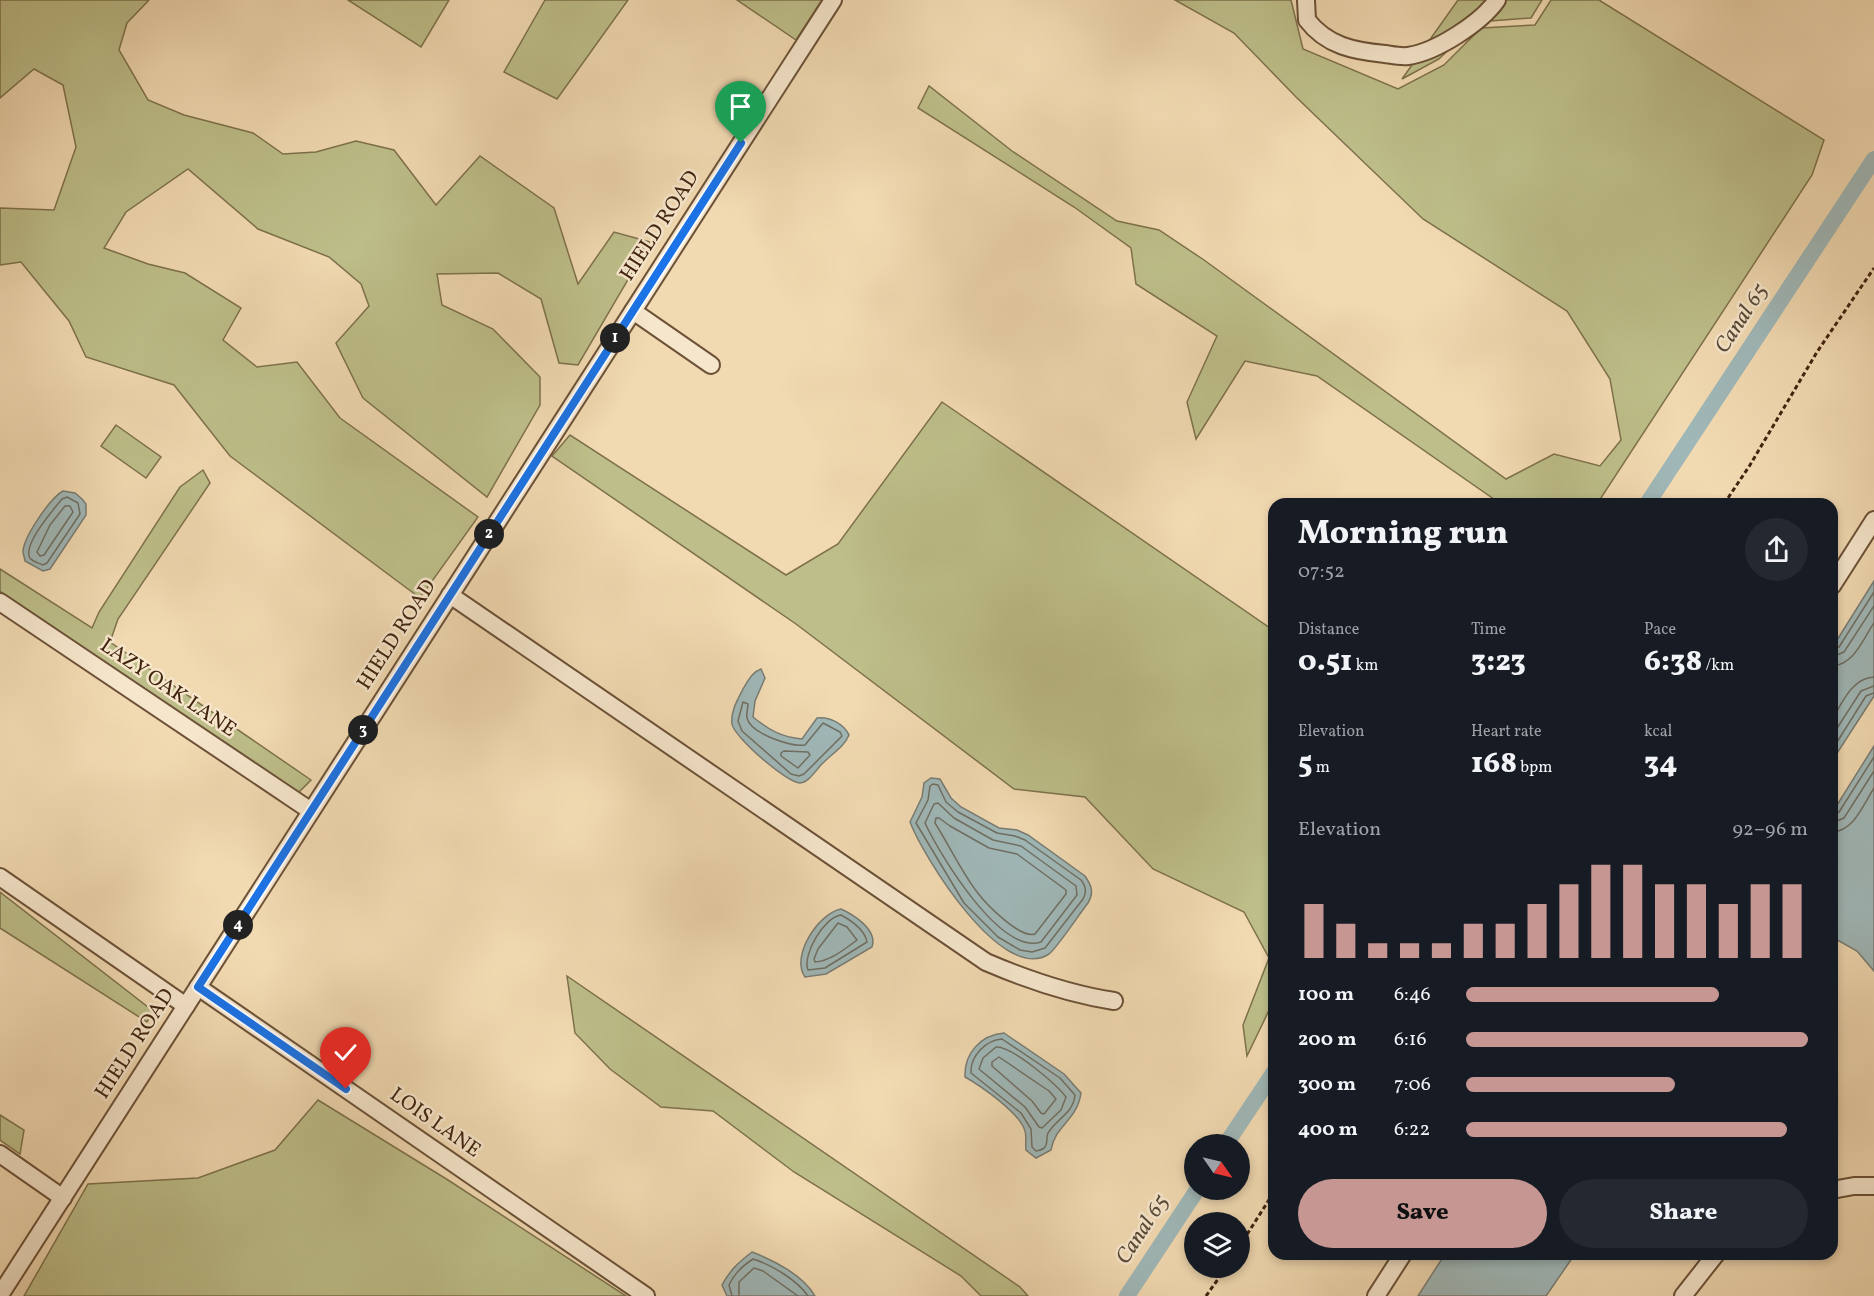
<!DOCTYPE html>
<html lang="en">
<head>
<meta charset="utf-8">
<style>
  :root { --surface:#171b24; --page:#242831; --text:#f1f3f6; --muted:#9ea1a6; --accent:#c59692 }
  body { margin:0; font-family:Vollkorn,serif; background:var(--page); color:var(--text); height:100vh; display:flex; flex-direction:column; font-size:22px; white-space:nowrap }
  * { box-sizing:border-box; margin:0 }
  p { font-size:20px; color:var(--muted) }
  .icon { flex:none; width:33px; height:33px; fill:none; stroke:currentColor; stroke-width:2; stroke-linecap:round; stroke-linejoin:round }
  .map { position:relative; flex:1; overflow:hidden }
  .side { position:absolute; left:1268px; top:498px; width:570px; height:762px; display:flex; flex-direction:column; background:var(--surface); border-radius:18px; box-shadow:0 3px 9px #0003 }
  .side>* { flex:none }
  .needle { width:39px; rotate:124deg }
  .fabs { position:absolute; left:1184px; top:1134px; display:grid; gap:12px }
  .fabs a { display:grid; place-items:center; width:66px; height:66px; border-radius:50%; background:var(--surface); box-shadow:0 3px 9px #0003; font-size:30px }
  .pin { position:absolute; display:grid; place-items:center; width:51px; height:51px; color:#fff; margin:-62px -26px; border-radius:50% 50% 50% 0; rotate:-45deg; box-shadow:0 0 6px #0007 }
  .pin .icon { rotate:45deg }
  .km { position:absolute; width:30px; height:30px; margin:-15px; border-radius:50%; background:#222; color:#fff; font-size:16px; line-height:30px; text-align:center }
  .round { display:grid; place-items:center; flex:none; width:63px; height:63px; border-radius:32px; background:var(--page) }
  .headline { display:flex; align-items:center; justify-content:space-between; height:102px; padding:0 30px }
  h1 { font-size:33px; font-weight:800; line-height:45px }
  .stats { display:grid; grid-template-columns:repeat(3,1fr); gap:9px; height:102px; padding:6px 30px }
  .stats div { display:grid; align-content:center }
  .stats b { font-size:30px; font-weight:800 }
  .stats small { font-size:16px; font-weight:400 }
  .stats p { font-size:16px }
  .chart { height:168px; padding:12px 30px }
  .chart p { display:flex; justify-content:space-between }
  .chart svg { width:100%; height:108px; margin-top:6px; stroke:var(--accent); stroke-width:6 }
  .button { display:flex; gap:12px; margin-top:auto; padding:12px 30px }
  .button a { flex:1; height:69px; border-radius:36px; background:var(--accent); color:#111; font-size:24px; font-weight:800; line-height:69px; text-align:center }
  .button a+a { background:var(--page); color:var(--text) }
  ul { padding:0 30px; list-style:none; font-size:20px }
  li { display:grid; grid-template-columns:96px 72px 1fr; align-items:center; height:45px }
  li i { height:15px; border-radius:8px; background:var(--accent) }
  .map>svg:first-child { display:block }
  .green { fill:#bdbe89; stroke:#7e714c; stroke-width:1.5 }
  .water { fill:#9fb7b7; stroke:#797c73; stroke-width:1.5 }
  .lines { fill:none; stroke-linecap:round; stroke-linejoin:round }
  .shore { stroke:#706e62; stroke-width:1.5 }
  .canal { stroke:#9fb7b7; stroke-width:16 }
  .minor-casing { stroke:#6c5137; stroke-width:20 }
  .path { stroke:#40240e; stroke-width:3; stroke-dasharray:4.5 3; stroke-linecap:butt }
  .minor { stroke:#f6e6cc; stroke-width:16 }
  .route-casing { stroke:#fff; stroke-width:12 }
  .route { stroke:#1a73e8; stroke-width:8 }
  .labels { text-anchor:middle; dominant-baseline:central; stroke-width:5; stroke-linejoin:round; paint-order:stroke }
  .street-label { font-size:21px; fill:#40240e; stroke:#f6e6cc }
  .water-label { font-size:22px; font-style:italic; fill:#584938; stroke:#f6e6cc }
</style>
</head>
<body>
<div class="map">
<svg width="1874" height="1296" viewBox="0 0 1874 1296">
  <rect width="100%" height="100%" fill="#f1d9b1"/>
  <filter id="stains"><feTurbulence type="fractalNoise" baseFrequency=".00333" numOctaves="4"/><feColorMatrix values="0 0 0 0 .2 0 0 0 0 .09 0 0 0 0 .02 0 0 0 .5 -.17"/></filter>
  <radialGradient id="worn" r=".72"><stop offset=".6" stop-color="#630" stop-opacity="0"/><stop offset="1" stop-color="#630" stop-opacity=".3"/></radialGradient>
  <g class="green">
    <polygon points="0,0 149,0 127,23 119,50 148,100 184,115 253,133 283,154 316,152 356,141 394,150 436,205 480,156 554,208 578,284 614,232 650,242 578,365 559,363 541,299 498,273 437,274 442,305 493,329 540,377 540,405 487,497 363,398 336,343 369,306 361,284 329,257 258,229 188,169 126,212 104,248 148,264 185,273 241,308 223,340 257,367 297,362 340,418 478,517 420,598 230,456 174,385 86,357 69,321 21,262 0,265 0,208 54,210 76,147 63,85 34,69 0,98"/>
    <polygon points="348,0 449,0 421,47"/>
    <polygon points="545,0 628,0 557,99 504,72"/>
    <polygon points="737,0 822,0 796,40"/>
    <polygon points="1175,0 1291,0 1303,49 1398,89 1444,65 1481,28 1535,25 1551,0 1599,0 1824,140 1812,175 1597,504 1501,504 1317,376 1245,361 1196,439 1187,402 1217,336 1136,284 1131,248 1074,207 918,108 929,86 1012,151 1117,221 1159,230 1204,260 1506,479 1554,454 1600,466 1621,440 1610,379 1567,311 1423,219 1296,97 1234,33"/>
    <polygon points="1458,0 1542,0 1531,18 1477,22 1439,59 1402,79"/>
    <polygon points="942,402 1273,630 1273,1002 1247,1056 1243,1025 1269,958 1244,912 1153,869 1085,797 1014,789 796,624 552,456 570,435 786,575 838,544"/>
    <polygon points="116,425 161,457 146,478 101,446"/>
    <polygon points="203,470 210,483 118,619 110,642 311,780 298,793 0,591 0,569 92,628 99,612 180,487"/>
    <polygon points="0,892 153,1011 147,1022 0,928"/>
    <polygon points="567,976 1020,1287 1028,1296 981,1296 961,1276 794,1172 713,1111 661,1107 610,1069 575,1033"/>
    <polygon points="318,1100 448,1180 626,1296 24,1296 88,1184 198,1178 275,1150"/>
    <polygon points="0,1115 24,1130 20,1154 0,1140"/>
  </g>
  <g class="water">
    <path d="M63 491 75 493 82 499 86 504V515L50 569 43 571 25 561C25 560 23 553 23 552 23 538 50 498 63 491Z"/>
    <polygon points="1874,581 1874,696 1832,761 1832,648"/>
    <path d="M761 669 765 678 755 701 753 717C769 730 781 737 802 739L817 718C829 716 844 724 849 735 844 747 833 753 824 762 817 768 810 782 800 783 787 783 734 737 732 724 730 712 738 699 743 689 748 681 752 672 761 669Z"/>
    <polygon points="1874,746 1874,971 1857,951 1832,937 1832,813"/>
    <path d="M931 778 940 779 951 798 961 807 999 828 1017 830 1028 835 1085 876C1092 886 1094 893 1088 903 1080 913 1057 948 1049 954 1002 985 923 856 910 822L922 797 924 783Z"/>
    <path d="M841 909C854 915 878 930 872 947L826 974 805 977C790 956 819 913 841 909Z"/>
    <path d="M1004 1033 1064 1074 1081 1093C1077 1121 1055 1125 1051 1150L1036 1158 1026 1150C1025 1144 1027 1137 1025 1131 1020 1113 981 1086 965 1077 964 1054 980 1035 1004 1033Z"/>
    <path d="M752 1252C773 1260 803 1275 815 1296H727L722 1285C730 1270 739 1262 752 1252Z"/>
    <polygon points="1445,1254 1575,1254 1546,1296 1418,1296"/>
  </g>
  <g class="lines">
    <g class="shore">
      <path d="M67 497 78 503 80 514 47 563 43 565C39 563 33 562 30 558 22 545 54 509 62 499Z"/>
      <polygon points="65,506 70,506 73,512 44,555 40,556 37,552 50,525"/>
      <polyline points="1832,650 1839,647 1874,592"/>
      <polyline points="1832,657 1844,652 1874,606"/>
      <path d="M1832 666C1854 665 1863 639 1874 623"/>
      <path d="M743 702 748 704C748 708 746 714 747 718 751 734 791 747 805 745L823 723 840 732 842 736 804 774 799 776 791 774 742 731 738 721Z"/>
      <path d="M1832 720C1842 703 1852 678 1874 677"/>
      <polyline points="1832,736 1861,691 1874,686"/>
      <polyline points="1832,750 1866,696 1874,693"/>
      <polygon points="784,751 808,752 810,755 798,768 781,756 781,753"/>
      <path d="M933 784 938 785 946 802 958 812 997 833 1015 836 1025 840 1081 880C1086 886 1087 892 1083 899L1045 948 1032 952 1020 950 998 937 964 903 916 823 928 800 930 786Z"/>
      <path d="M938 803 954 818 993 840 1021 846 1076 886 1077 895 1041 942C1000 955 940 855 925 823L934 804Z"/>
      <polyline points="1832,815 1839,812 1874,757"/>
      <path d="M936 818H939L950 826 989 848 1017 854 1066 890V894L1035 934C1020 939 986 904 977 892 961 871 949 845 935 823Z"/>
      <polyline points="1832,823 1844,818 1874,771"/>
      <path d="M1832 832C1854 831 1863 805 1874 788"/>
      <path d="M841 915C852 921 865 930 867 942L825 968 808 970C802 955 824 917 841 915Z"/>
      <path d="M838 923 847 927 857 940C845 949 830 961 815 962L814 959 818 949Z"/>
      <path d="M1002 1039 1060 1078 1075 1095C1073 1114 1057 1118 1048 1133 1046 1137 1048 1143 1045 1147 1043 1150 1040 1150 1036 1151L1032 1147 1031 1129 1021 1113 971 1073C970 1056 986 1040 1002 1039Z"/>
      <path d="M996 1047C1012 1046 1056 1084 1066 1097L1061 1110 1042 1128 1039 1127 1025 1107 979 1069 983 1058Z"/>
      <polygon points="999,1057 1049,1091 1056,1099 1044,1114 1041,1113 1032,1101 992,1066 992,1062"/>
      <path d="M732 1296 729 1285C734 1274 742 1266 753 1259 772 1265 797 1280 808 1296"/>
      <polyline points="739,1296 739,1282 754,1268 763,1271 798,1296"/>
    </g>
    <g class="canal">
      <polyline points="1647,504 1874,159"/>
      <polyline points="1226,1144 1274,1072"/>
      <polyline points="1127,1296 1197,1190"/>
    </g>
    <g class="minor-casing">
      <g id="minor">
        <path d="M1306 0 1307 20C1327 46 1354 51 1385 54 1392 55 1401 57 1408 56 1436 52 1481 23 1497 0"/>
        <polyline points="633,311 711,365"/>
        <polyline points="1832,586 1874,520"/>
        <path d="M450 595 986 962C1028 980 1069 994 1114 1001"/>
        <polyline points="0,602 311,811"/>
        <polyline points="0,877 186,1006"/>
        <polyline points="198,987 646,1296"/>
        <polyline points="0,1154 63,1198"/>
        <polyline points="1832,1190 1854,1186 1874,1186"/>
        <polyline points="0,1295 833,0"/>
        <polyline points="1376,1296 1403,1254"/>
        <polyline points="1683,1296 1716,1254"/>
      </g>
    </g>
    <g class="path">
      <polyline points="1724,504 1750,465 1817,352 1874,268"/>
      <polyline points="1239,1247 1274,1192"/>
      <polyline points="1206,1296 1226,1268"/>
    </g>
    <use href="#minor" class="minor"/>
  </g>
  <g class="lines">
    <g class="route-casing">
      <polyline id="route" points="346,1089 198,987 741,143"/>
    </g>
    <use href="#route" class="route"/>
  </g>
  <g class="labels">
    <g class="street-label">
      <text transform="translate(660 226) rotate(-57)">HIELD ROAD</text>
      <text transform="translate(397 635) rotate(-57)">HIELD ROAD</text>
      <text transform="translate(168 688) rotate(34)">LAZY OAK LANE</text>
      <text transform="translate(135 1044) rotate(-57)">HIELD ROAD</text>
      <text transform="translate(435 1123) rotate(35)">LOIS LANE</text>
    </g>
    <g class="water-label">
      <text transform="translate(1742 319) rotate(-57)">Canal 65</text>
      <text transform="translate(1143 1230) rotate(-57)">Canal 65</text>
    </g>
  </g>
  <rect width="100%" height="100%" filter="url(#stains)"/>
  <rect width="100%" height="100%" fill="url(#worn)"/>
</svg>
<div class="fabs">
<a><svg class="needle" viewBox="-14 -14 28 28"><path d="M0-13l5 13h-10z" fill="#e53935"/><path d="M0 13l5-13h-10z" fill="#9ea1a6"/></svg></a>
<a><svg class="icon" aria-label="layers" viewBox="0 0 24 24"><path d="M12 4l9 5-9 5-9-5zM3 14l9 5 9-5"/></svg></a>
</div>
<div class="pin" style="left:741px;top:143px;background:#1e9e55"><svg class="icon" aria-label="arrive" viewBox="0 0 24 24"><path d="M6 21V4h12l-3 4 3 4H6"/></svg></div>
<div class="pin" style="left:346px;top:1089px;background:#d93025"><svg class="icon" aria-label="check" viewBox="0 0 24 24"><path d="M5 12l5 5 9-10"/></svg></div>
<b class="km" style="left:615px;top:338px">1</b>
<b class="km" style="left:489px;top:534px">2</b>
<b class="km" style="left:363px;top:730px">3</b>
<b class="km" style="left:238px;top:925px">4</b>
<section class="side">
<div class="headline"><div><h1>Morning run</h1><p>07:52</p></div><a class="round"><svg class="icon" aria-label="share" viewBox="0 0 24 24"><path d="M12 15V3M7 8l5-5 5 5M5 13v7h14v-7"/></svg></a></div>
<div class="stats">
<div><p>Distance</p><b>0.51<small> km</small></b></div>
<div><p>Time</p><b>3:23</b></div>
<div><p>Pace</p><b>6:38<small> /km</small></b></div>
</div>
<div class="stats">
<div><p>Elevation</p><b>5<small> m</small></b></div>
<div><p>Heart rate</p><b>168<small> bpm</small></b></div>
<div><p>kcal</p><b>34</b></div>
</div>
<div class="chart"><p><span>Elevation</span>92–96 m</p>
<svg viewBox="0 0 160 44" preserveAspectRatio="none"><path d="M5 44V22M15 44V30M25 44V38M35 44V38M45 44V38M55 44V30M65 44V30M75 44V22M85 44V14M95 44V6M105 44V6M115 44V14M125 44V14M135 44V22M145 44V14M155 44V14"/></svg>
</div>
<ul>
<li><b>100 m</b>6:46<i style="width:74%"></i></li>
<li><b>200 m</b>6:16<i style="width:100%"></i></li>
<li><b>300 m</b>7:06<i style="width:61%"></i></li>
<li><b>400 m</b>6:22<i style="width:94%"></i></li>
</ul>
<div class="button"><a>Save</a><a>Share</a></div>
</section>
</div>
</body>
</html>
